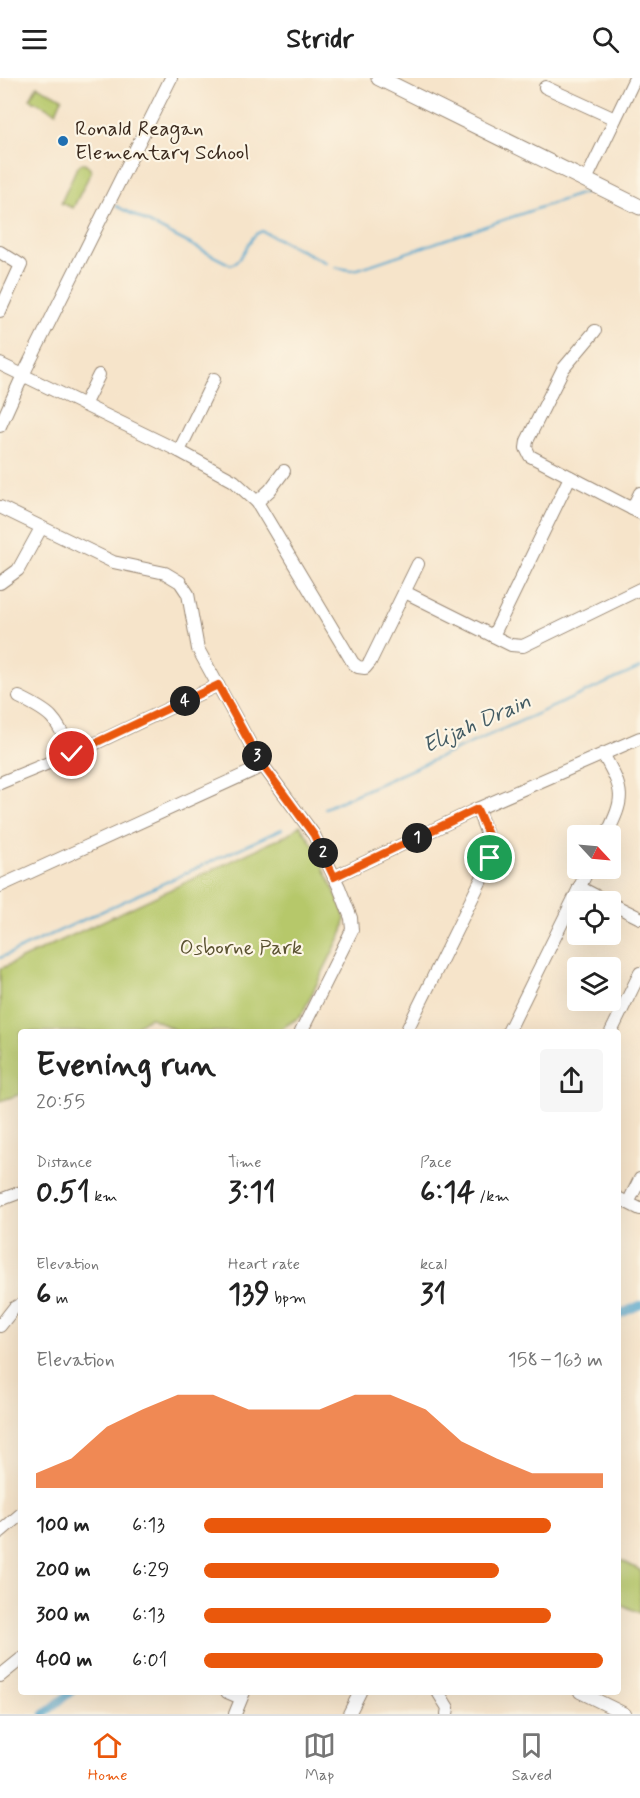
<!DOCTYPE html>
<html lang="en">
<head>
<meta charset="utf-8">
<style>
  :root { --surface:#fff; --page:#f6f6f6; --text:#222; --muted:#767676; --line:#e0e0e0; --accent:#ea580c }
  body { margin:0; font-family:Mynerve,sans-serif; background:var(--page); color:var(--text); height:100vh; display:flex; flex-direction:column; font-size:22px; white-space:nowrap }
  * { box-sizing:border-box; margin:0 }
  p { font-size:20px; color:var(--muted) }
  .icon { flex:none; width:33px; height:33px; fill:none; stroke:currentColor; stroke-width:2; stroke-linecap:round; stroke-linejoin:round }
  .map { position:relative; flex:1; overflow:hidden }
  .drawer { position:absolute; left:18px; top:951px; width:603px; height:666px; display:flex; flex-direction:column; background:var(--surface); border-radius:6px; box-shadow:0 6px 24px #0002 }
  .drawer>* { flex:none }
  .needle { width:39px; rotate:116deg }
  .buttons { position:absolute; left:567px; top:747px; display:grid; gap:12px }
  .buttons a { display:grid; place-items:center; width:54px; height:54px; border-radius:6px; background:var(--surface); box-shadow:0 6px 24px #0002; font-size:30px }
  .pin { position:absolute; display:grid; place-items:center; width:51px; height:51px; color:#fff; margin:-26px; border:3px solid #fff; border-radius:50%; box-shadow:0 2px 6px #0007 }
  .km { position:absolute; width:30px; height:30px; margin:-15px; border-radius:50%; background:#222; color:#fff; font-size:16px; line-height:30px; text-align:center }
  .round { display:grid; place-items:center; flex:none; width:63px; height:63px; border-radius:6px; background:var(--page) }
  .summary { display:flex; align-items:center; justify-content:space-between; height:102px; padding:0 18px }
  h1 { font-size:33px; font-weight:700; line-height:45px }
  .figures { display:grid; grid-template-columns:repeat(3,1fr); gap:9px; height:102px; padding:6px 18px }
  .figures div { display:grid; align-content:center }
  .figures b { font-size:30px; font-weight:700 }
  .figures small { font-size:16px; font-weight:400 }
  .figures p { font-size:16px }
  .chart { height:168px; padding:12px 18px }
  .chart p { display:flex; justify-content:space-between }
  .chart svg { width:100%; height:108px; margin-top:6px; fill:var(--accent); opacity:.7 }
  ul { padding:0 18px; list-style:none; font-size:20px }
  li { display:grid; grid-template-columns:96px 72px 1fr; align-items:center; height:45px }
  li i { height:15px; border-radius:8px; background:var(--accent) }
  header { display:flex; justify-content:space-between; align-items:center; height:78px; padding:0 18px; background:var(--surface); font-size:27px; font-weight:700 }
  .tab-bar { display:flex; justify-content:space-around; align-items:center; height:84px; border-top:2px solid var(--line); background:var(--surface); font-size:16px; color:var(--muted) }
  .tab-bar a { display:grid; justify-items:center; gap:3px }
  .tab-bar .selected { color:var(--accent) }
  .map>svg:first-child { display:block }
  .green { fill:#b6c86b; stroke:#787944; stroke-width:1.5 }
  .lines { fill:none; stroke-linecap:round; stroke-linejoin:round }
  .stream { stroke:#52a6ce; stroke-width:2 }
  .canal { stroke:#52a6ce; stroke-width:8 }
  .minor-casing { stroke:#988774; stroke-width:14 }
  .major-casing { stroke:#988774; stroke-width:17 }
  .minor { stroke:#fff; stroke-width:12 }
  .major { stroke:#fff; stroke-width:15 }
  .route-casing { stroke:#fff; stroke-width:12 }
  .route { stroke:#ea580c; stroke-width:8 }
  .poi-dot { fill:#1f6fb2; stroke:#fcf5e5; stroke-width:2 }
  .labels { text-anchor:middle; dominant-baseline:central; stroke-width:4.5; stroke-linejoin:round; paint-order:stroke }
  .poi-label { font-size:21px; fill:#3b2a1e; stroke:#fcf5e5; text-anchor:start }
  .park-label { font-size:21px; fill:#5a5231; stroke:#fcf5e5 }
  .water-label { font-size:22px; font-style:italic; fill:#445c64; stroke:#fcf5e5 }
</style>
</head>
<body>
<header><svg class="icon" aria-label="menu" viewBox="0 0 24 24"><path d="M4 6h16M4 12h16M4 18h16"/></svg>Stridr<svg class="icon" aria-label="search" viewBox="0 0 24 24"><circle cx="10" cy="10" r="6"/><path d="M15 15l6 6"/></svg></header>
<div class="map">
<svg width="640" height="1636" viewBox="0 0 640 1636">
  <rect width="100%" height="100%" fill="#fcf5e5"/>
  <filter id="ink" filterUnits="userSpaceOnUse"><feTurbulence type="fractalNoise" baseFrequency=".0167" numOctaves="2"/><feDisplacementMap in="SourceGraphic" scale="12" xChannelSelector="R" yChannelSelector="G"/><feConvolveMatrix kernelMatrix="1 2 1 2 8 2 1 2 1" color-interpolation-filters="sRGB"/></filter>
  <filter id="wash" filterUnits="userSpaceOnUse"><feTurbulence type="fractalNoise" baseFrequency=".008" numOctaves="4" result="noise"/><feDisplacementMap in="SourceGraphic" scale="24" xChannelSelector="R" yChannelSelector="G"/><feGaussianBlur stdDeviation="1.35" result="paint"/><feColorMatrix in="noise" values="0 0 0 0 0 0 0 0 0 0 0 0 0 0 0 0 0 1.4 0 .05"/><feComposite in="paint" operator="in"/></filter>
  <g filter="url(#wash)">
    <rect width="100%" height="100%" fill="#f6e4ca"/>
    <g class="green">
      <polygon points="37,8 62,20 56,34 30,21"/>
      <polygon points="83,85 89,89 91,94 73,130 61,125 77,89"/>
      <polygon points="300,747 314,768 343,832 345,842 343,853 301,938 276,954 179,954 150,939 128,954 21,954 21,1016 0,1023 0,891 289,756"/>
      <polygon points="618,1481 640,1492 640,1535 618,1525"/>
    </g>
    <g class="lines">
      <g class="stream">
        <path d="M116 128 231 187C247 180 246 159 262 153L327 185"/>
        <polyline points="335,189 350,192 358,191 592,112"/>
        <polyline points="325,730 640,590"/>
        <polyline points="0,880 282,751"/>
      </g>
      <g class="canal">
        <polyline points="618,1237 640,1227"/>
        <polyline points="44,1636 71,1614"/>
      </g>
    </g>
  </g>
  <g filter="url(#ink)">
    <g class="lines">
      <g class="minor-casing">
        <g id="minor">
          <polyline points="545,9 615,41"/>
          <polyline points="586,102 635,0"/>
          <polyline points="0,174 21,187 0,233"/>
          <polyline points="595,253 563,291 527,363 526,370 530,378 640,435"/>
          <polyline points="0,286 179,373 234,403 257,424 353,585 358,589 365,590 370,584 418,486"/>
          <polyline points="84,327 99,297"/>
          <polyline points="0,348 23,297 171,0"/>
          <polyline points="179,373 214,301"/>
          <polyline points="257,424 270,412 284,393"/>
          <polyline points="0,429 113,484 165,495 180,504 188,516 198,571 259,682 314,757 339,809 351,840 352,852 301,954"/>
          <polyline points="632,431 640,415"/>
          <polyline points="0,505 18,492 41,450"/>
          <polyline points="405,514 511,567 523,568 640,511"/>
          <polyline points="493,558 570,399"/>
          <path d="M19 619C56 637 55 640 72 676"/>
          <path d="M603 676C625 715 625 719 606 758"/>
          <polyline points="0,705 92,667 218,607"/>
          <polyline points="334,799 477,731 640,660"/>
          <polyline points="0,808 263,688"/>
          <polyline points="579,809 608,824"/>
          <polyline points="610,825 640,840"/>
          <path d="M406 954 489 786C492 765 485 750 477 731"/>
          <polyline points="508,954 589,790"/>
          <polyline points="611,954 640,895"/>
          <polyline points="618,1120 640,1131"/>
          <polyline points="0,1122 21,1114"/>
          <polyline points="628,1125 640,1101"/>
          <polyline points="0,1248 14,1230 21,1226"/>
          <polyline points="0,1454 21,1436"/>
          <polyline points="0,1598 21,1581"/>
          <polyline points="227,1614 241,1620"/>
          <polyline points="438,1614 448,1630 447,1636"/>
          <polyline points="580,1614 625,1636"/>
          <polyline points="235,1636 244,1614"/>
          <polyline points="349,1636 360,1614"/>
        </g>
      </g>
      <g class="major-casing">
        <polyline id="major" points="379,0 640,129"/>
      </g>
      <use href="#minor" class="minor"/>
      <use href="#major" class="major"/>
    </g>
  </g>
  <g class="lines" filter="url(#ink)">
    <g class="route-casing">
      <polyline id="route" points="72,676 218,607 259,682 314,757 334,799 477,731 489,759 490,780"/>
    </g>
    <use href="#route" class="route"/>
  </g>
  <circle class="poi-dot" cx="63" cy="63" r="6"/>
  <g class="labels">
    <g class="poi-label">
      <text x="75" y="51">Ronald Reagan<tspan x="75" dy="24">Elementary School</tspan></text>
    </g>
    <g class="park-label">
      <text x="241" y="870">Osborne Park</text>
    </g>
    <g class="water-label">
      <text transform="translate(477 646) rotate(-24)">Elijah Drain</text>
    </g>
  </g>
</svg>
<div class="buttons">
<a><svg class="needle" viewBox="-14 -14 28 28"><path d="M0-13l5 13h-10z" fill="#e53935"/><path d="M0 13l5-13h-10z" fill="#767676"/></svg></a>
<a><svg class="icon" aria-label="locate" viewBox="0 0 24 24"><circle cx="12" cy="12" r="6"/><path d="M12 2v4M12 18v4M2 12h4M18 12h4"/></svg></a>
<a><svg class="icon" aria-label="layers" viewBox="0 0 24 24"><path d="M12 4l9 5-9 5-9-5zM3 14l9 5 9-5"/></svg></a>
</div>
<div class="pin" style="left:490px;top:780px;background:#1e9e55"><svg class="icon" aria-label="arrive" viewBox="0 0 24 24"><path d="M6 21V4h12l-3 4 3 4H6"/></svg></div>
<div class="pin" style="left:72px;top:676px;background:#d93025"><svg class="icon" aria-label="check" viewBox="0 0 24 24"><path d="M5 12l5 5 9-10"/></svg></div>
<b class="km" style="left:417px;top:760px">1</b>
<b class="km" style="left:323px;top:775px">2</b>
<b class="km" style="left:257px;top:678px">3</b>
<b class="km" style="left:185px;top:623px">4</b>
<section class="drawer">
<div class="summary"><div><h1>Evening run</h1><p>20:55</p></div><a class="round"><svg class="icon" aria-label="share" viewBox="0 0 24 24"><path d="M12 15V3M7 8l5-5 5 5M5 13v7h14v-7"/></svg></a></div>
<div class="figures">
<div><p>Distance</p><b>0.51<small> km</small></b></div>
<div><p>Time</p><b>3:11</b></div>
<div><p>Pace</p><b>6:14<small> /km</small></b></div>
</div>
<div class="figures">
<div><p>Elevation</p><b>6<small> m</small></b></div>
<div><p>Heart rate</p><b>139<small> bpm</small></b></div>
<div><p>kcal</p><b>31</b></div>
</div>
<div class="chart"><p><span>Elevation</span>158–163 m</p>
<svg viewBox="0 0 160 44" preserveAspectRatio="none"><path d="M0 44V38L10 32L20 19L30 12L40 6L50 6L60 12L70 12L80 12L90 6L100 6L110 12L120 25L130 32L140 38L150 38L160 38V44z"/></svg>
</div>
<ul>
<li><b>100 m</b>6:13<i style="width:87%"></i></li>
<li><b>200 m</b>6:29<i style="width:74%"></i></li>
<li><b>300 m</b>6:13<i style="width:87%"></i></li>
<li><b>400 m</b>6:01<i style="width:100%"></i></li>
</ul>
</section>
</div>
<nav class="tab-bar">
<a class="selected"><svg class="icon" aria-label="home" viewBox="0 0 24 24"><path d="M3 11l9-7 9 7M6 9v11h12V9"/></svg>Home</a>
<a><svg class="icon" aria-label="map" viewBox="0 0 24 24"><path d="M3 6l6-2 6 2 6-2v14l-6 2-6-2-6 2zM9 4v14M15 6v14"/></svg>Map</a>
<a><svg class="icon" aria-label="saved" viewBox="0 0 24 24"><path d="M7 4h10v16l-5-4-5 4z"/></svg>Saved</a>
</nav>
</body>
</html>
